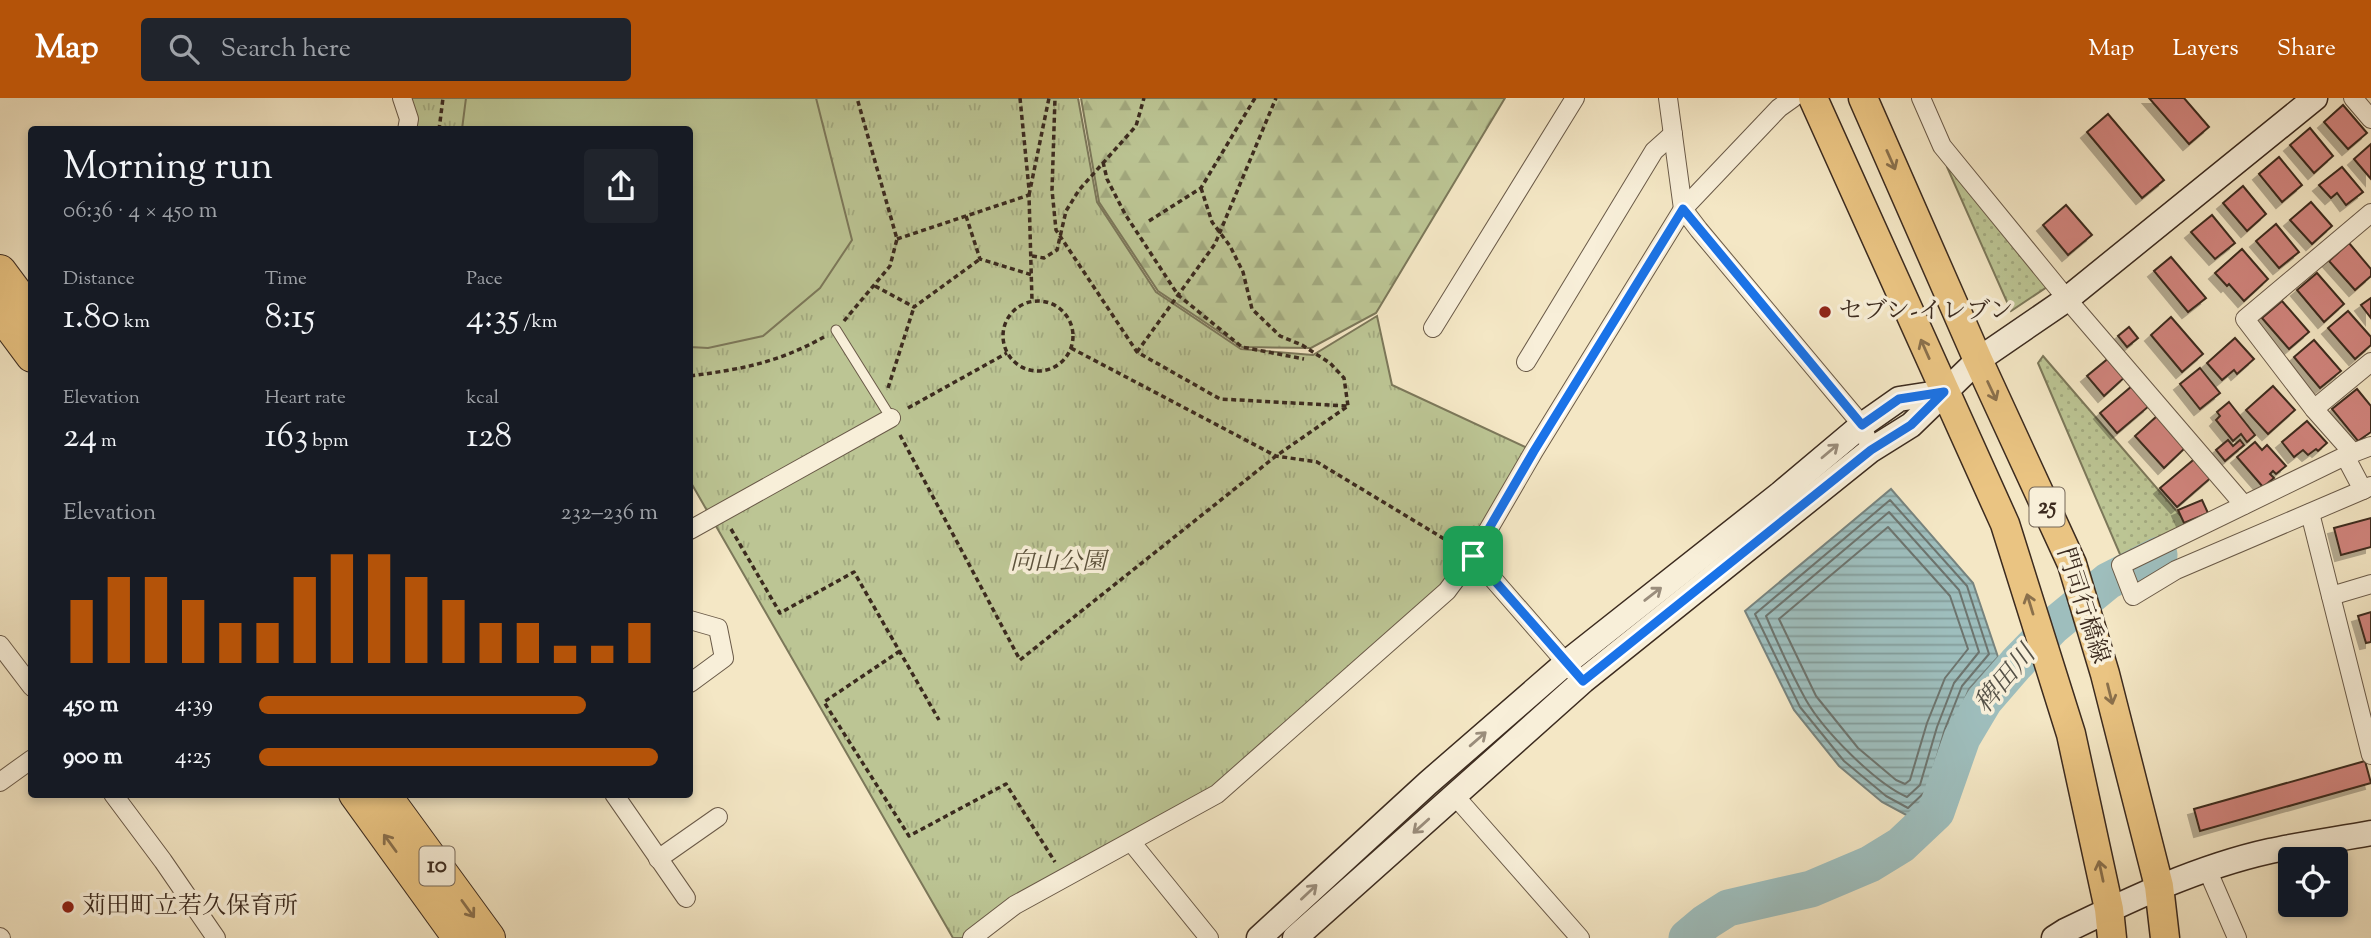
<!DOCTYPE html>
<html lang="en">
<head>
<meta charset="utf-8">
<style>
  :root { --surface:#171b24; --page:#20242c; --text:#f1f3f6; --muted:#9ea1a6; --accent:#b45309 }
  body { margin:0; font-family:"Sorts Mill Goudy","Noto Serif JP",serif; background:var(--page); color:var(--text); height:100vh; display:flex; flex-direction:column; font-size:26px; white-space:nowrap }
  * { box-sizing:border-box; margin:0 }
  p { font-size:23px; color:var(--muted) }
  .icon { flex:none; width:38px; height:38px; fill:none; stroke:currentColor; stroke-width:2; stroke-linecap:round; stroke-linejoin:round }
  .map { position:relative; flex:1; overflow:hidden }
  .drawer { position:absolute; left:28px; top:28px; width:665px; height:672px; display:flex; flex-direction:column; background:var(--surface); border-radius:7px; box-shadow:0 4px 10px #0003 }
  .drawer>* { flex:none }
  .fabs { position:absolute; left:2278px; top:749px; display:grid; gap:14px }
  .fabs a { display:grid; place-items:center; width:70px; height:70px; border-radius:7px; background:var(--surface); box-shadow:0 4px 10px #0003; font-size:35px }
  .pin { position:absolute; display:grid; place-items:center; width:60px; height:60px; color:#fff; margin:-30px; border-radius:14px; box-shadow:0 4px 10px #0006 }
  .round { display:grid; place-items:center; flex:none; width:74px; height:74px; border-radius:7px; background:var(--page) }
  .head { display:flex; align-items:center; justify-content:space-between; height:119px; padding:0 35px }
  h1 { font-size:38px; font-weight:600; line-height:52px }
  .figures { display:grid; grid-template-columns:repeat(3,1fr); gap:10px; height:119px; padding:7px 35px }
  .figures div { display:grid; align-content:center }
  .figures b { font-size:35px; font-weight:600 }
  .figures small { font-size:19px; font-weight:400 }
  .figures p { font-size:19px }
  .chart { height:196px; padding:14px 35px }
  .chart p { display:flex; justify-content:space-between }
  .chart svg { width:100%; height:126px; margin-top:7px; stroke:var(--accent); stroke-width:6 }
  ul { padding:0 35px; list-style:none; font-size:23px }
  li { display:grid; grid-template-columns:112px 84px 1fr; align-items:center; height:52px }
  li i { height:18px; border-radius:9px; background:var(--accent) }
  header { display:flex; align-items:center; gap:42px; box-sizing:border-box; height:98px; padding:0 35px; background:var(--accent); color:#fff }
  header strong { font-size:33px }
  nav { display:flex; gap:38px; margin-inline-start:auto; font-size:24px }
  .search { width:490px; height:63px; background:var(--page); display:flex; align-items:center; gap:18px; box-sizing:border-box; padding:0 24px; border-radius:7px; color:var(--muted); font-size:26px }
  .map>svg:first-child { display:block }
  .grass { fill:url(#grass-dots); stroke:#7c785a; stroke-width:2 }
  .forest { fill:url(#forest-firs); stroke:#7c785a; stroke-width:2 }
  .park { fill:url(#park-tufts); stroke:#7c785a; stroke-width:2 }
  .garden { fill:#bcc594; stroke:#7c785a; stroke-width:2 }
  .water { fill:url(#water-rules); stroke:#77837e; stroke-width:2 }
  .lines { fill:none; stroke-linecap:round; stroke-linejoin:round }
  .shore { stroke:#6d746e; stroke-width:2 }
  .river { stroke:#9ebebd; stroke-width:37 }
  .building { fill:#d1847d; stroke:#3c2b1f; stroke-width:2; filter:url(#shadow) }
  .lane-casing { stroke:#6a5a48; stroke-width:11 }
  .street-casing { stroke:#6a5a48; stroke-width:20 }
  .secondary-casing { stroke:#3c2b1f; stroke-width:27 }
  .primary-casing { stroke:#3c2b1f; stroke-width:31 }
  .highway-casing { stroke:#3c2b1f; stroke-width:34 }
  .path { stroke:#3c2b1f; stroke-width:3.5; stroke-dasharray:5 3.5; stroke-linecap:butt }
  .lane { stroke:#f8efd9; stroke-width:9 }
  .street { stroke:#f8efd9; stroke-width:18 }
  .secondary { stroke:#f8efd9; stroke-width:24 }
  .primary { stroke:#eac482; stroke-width:28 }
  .highway { stroke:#eac482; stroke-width:32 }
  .oneway { stroke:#8a704c }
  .oneway2 { stroke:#9a8d7c }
  .route-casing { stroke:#fff; stroke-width:14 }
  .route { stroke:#1a73e8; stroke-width:9 }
  .poi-dot { fill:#8f2418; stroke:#f8efd9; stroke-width:2.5 }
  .labels { text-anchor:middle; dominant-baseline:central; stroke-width:7; stroke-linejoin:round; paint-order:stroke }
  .shield { fill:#f8efd9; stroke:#746657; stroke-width:2 }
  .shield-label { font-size:23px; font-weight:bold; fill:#3c2b1f }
  .poi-label { font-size:24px; fill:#3c2b1f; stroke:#f8efd9; text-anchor:start }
  .park-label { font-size:24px; font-style:italic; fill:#5c523c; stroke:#f8efd9 }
  .street-label { font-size:24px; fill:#3c2b1f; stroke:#f8efd9 }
  .water-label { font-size:26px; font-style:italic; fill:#545046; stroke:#f8efd9 }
</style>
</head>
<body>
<header>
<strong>Map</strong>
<div class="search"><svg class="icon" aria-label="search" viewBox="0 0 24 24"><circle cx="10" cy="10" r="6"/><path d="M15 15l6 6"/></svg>Search here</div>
<nav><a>Map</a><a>Layers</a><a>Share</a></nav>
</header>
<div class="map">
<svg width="2371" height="840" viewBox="0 0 2371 840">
  <defs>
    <pattern id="grass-dots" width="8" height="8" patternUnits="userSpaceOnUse" patternTransform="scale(1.75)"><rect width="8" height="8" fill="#bcc594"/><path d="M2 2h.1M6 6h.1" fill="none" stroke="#a2a97f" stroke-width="1.8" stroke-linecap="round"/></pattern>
    <pattern id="forest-firs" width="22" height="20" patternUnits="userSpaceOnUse" patternTransform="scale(1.75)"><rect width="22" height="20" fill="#bcc594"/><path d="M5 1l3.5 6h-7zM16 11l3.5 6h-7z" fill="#a2a97f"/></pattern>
    <pattern id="park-tufts" width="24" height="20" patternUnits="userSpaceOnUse" patternTransform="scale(1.75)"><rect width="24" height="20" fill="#bcc594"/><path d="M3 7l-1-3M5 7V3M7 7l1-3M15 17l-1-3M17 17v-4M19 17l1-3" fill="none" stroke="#a2a97f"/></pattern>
    <pattern id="water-rules" width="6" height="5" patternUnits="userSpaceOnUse" patternTransform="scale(1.75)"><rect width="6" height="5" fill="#9ebebd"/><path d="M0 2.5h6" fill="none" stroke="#829b99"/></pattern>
    <filter id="shadow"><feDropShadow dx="-6" dy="6" stdDeviation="0" flood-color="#0004"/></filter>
  </defs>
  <rect width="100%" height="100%" fill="#f4e7c5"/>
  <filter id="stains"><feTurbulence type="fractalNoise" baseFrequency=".00286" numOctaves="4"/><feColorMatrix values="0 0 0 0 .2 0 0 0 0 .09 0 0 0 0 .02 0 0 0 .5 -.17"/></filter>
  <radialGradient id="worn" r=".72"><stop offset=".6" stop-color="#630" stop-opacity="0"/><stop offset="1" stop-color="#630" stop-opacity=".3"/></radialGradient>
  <g class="grass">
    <polygon points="1953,66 2050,187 2011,213 1947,69"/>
    <polygon points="2043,258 2192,431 2122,461 2038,265"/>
  </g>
  <polygon class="forest" points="1081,0 1505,0 1376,215 1311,250 1242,249 1158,193 1099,104"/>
  <polygon class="park" points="402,0 1078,0 1097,104 1156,194 1241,251 1313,257 1377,218 1392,287 1534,353 1473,458 1217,696 972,840 953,840 690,383 690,32 407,31"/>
  <polygon class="garden" points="466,0 816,0 852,142 820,190 763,238 708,250 690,249 690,32 462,31"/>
  <polygon class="water" points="1891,391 1973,485 1998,559 1969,591 1951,634 1934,696 1910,719 1882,704 1839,668 1794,612 1745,513"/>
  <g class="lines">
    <g class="shore">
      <polygon points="1890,402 1967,488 1989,556 1962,588 1945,631 1927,692 1908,710 1886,698 1844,663 1800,609 1755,516"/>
      <path d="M1889 414 1959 492 1979 554 1954 585 1937 629 1920 687 1907 699C1875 685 1823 632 1806 602 1791 575 1778 546 1766 518Z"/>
      <polygon points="1888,429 1950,498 1968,551 1945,580 1927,625 1910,682 1905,686 1896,682 1858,650 1816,598 1779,521"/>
    </g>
    <polyline class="river" points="1687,840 1706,824 1728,810 1811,791 1870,766 1901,747 1936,714 1962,640 1984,603 2016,566 2052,529 2108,483 2159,457"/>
  </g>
  <g class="building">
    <polygon points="2149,0 2184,0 2209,29 2189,46"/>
    <polygon points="2343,7 2367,35 2348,51 2324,24"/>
    <polygon points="2108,16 2164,82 2142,100 2087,34"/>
    <polygon points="2310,30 2333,58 2314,75 2290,47"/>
    <polygon points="2371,46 2371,81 2354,61"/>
    <polygon points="2279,59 2302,87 2282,104 2259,76"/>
    <polygon points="2342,69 2363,94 2346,107 2337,95 2331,100 2319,87"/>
    <polygon points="2243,88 2266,116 2247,133 2223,105"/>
    <polygon points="2311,104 2332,128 2312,146 2290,122"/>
    <polygon points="2066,107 2092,137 2068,157 2043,127"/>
    <polygon points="2212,117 2235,145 2215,161 2191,134"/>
    <polygon points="2276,126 2299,154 2279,170 2256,143"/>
    <polygon points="2349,145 2371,171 2371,178 2355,192 2329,163"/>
    <polygon points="2242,151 2268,181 2244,203 2229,186 2227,188 2215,175"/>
    <polygon points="2171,159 2206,200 2188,214 2154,173"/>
    <polygon points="2317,175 2344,206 2324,224 2297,192"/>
    <polygon points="2371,200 2371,220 2361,207"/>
    <polygon points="2282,203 2309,234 2289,251 2262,220"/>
    <polygon points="2348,213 2371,239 2371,247 2355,261 2328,230"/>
    <polygon points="2171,219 2203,256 2182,274 2151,237"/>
    <polygon points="2129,229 2138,240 2127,249 2118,238"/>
    <polygon points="2235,240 2254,261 2237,276 2234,272 2222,282 2207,265"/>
    <polygon points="2314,242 2341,273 2320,290 2294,259"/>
    <polygon points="2110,259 2126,278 2104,298 2087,278"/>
    <polygon points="2200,270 2220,295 2200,311 2180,286"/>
    <polygon points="2132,288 2149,308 2117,335 2100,315"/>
    <polygon points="2273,288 2295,312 2268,336 2246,312"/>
    <polygon points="2357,291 2371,308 2371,334 2358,343 2332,311"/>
    <polygon points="2229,304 2255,337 2247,344 2241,336 2233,343 2216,322 2220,318 2217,314"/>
    <polygon points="2157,318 2186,349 2164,370 2135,338"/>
    <polygon points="2307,323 2327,345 2318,353 2316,351 2308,357 2303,352 2294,359 2282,344"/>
    <polygon points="2228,342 2233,348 2240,342 2244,347 2225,363 2216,352"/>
    <polygon points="2255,344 2262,352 2267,347 2286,368 2276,376 2273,373 2270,376 2274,380 2263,389 2237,359"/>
    <polygon points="2198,358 2214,377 2177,409 2160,390"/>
    <polygon points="2202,402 2208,415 2184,425 2178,412"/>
    <polygon points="2371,420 2371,449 2341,457 2334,430"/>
    <polygon points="2371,514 2371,544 2366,545 2358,518"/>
    <polygon points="2365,663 2371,685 2200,733 2194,711"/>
  </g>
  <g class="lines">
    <g class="lane-casing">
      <polyline id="lane" points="836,232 891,320"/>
    </g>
    <g class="street-casing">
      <g id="street">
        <polyline points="402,0 409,21 407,32"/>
        <polyline points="1668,0 1683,111 1699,132 1862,327 1871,352"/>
        <polyline points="1921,0 1942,48 2067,201 2244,407"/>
        <polyline points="2353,0 2371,21"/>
        <polyline points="1433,230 1575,0"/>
        <polyline points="1526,264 1654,53 1673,36"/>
        <polyline points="2314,311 2371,264"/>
        <polyline points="2371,348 2345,358 2363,392 2371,388"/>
        <polyline points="2353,355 2314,311 2245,221 2371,115"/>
        <polyline points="2345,358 2121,467 2133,498 2176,472 2363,392"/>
        <polyline points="2310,415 2371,657"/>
        <polyline points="690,432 891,320"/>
        <polyline points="1473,458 1574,574"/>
        <polyline points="2331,498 2371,486"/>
        <polyline points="690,522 718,530 724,560 690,585"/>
        <polyline points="0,547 32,589"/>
        <polyline points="0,684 32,661"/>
        <polyline points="113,696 163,763 216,840"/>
        <polyline points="614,696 686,800"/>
        <polyline points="1455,698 1580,840"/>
        <polyline points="1132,745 1209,840"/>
        <polyline points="658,761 718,719"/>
        <polyline points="2207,771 2237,840"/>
        <polyline points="0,839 1,840"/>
        <polyline points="972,840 1015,807 1217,696 1447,493 1473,458 1534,353 1683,111 1779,10 1793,0"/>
      </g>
    </g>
    <g class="secondary-casing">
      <g id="secondary">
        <polyline points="1259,840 1428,685 1566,565 1780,396 1862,327 1899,301 1944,294"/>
        <polyline points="1295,840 1583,583 1871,352 1911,327 1978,262 2067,201 2315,0"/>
        <path d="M2054 840 2065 833C2131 801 2198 769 2270 753 2303 746 2338 741 2371 735"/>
      </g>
    </g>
    <g class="primary-casing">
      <g id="primary">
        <polyline points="1813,0 2005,426 2071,636 2109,811 2112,840"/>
        <polyline points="1863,0 1978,262 2072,466 2105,576 2159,788 2165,840"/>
      </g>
    </g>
    <g class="highway-casing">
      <g id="highway">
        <polyline points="0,173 32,216"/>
        <polyline points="0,215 32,258"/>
        <polyline points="355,696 459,840"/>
        <polyline points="384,696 489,840"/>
      </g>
    </g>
    <g class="path">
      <polyline points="1020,0 1029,91"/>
      <polyline points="439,32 443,0"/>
      <polyline points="1103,64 1107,81 1125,116 1178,197 1242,249 1304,261"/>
      <polyline points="1201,90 1212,124 1230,148 1243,174 1252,211 1280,238 1302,247 1330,265 1344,280 1348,308"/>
      <polyline points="1029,97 1049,0"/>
      <polyline points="966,118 980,161 1032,177"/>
      <polyline points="1149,123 1201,90 1255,0"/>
      <polyline points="897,141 1029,97 1032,203"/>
      <polyline points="1032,158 1044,160 1057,152 1066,113 1079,92 1136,28 1144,0"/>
      <polyline points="875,188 914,209 980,161"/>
      <circle cx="1038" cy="238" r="35"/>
      <polyline points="844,223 890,168 897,141 857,0"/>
      <polyline points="1071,250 1276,358 1317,364 1456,448"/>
      <polyline points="1137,254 1215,146 1276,0"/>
      <path d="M690 278C742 271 777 265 824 239"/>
      <polyline points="888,290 914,209"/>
      <polyline points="908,310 1007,255"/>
      <polyline points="900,337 1020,562 1276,358 1348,308 1220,301 1137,254 1056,132 1052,92 1055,0"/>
      <polyline points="731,431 780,515 854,474 939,622"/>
      <polyline points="900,553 824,604 909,738 1006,686 1055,764"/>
    </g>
    <use href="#lane" class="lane"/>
    <use href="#street" class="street"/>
    <use href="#secondary" class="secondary"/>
    <use href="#primary" class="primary"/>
    <use href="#highway" class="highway"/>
  </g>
  <defs><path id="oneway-shaft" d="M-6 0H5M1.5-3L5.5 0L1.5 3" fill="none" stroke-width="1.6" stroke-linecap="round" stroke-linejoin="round" transform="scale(1.75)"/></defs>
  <g class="oneway">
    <use href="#oneway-shaft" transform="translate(1891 62) rotate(66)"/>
    <use href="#oneway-shaft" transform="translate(1925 251) rotate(-114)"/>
    <use href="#oneway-shaft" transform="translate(1992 293) rotate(65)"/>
    <use href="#oneway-shaft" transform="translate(2030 506) rotate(-107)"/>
    <use href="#oneway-shaft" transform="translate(2110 596) rotate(76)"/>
    <use href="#oneway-shaft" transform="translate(390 745) rotate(-126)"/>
    <use href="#oneway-shaft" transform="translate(2101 773) rotate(-102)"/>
    <use href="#oneway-shaft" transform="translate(468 811) rotate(54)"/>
  </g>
  <g class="oneway2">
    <use href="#oneway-shaft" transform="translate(1830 353) rotate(-40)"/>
    <use href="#oneway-shaft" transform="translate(1653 496) rotate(-38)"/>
    <use href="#oneway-shaft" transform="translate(1478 641) rotate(-41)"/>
    <use href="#oneway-shaft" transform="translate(1421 728) rotate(138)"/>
    <use href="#oneway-shaft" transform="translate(1309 794) rotate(-43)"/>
  </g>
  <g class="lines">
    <g class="route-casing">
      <polygon id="route" points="1683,111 1862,327 1899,301 1944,294 1911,327 1871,352 1583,583 1473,458 1534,353"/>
    </g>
    <use href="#route" class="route"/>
  </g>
  <g class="poi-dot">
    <circle cx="1825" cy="214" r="7"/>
    <circle cx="68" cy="809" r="7"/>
  </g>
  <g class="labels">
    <g class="shield">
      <rect x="2029.5" y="389.5" width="35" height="39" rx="5"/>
      <rect x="419.5" y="748.5" width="35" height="39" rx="5"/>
    </g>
    <g class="shield-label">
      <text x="2047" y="409">25</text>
      <text x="437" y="768">10</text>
    </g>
    <g class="poi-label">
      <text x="1839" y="214">セブン-イレブン</text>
      <text x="82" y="809">苅田町立若久保育所</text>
    </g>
    <g class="park-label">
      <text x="1058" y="465">向山公園</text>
    </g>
    <g class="street-label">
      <text transform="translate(2082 508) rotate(72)">門司行橋線</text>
    </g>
    <g class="water-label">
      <text transform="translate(2006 582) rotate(-50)">稗田川</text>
    </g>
  </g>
  <rect width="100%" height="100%" filter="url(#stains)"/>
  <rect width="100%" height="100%" fill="url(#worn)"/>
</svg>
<div class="fabs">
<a><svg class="icon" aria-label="locate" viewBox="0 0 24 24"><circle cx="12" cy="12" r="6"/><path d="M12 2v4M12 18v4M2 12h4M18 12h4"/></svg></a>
</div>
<div class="pin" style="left:1473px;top:458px;background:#1e9e55"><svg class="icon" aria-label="arrive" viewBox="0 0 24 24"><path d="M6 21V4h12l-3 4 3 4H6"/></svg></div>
<section class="drawer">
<div class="head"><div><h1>Morning run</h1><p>06:36 · 4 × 450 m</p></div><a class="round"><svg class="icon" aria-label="share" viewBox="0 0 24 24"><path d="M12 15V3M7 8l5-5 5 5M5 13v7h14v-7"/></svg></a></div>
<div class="figures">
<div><p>Distance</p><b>1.80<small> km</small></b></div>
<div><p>Time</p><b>8:15</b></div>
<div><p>Pace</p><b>4:35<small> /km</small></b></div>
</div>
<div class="figures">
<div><p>Elevation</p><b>24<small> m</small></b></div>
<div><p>Heart rate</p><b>163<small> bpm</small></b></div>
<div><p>kcal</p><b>128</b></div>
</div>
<div class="chart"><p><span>Elevation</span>232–236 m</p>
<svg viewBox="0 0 160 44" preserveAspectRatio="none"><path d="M5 44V22M15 44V14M25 44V14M35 44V22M45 44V30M55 44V30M65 44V14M75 44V6M85 44V6M95 44V14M105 44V22M115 44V30M125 44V30M135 44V38M145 44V38M155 44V30"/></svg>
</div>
<ul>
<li><b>450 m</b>4:39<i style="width:82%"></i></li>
<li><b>900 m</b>4:25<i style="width:100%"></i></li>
</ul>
</section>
</div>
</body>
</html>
